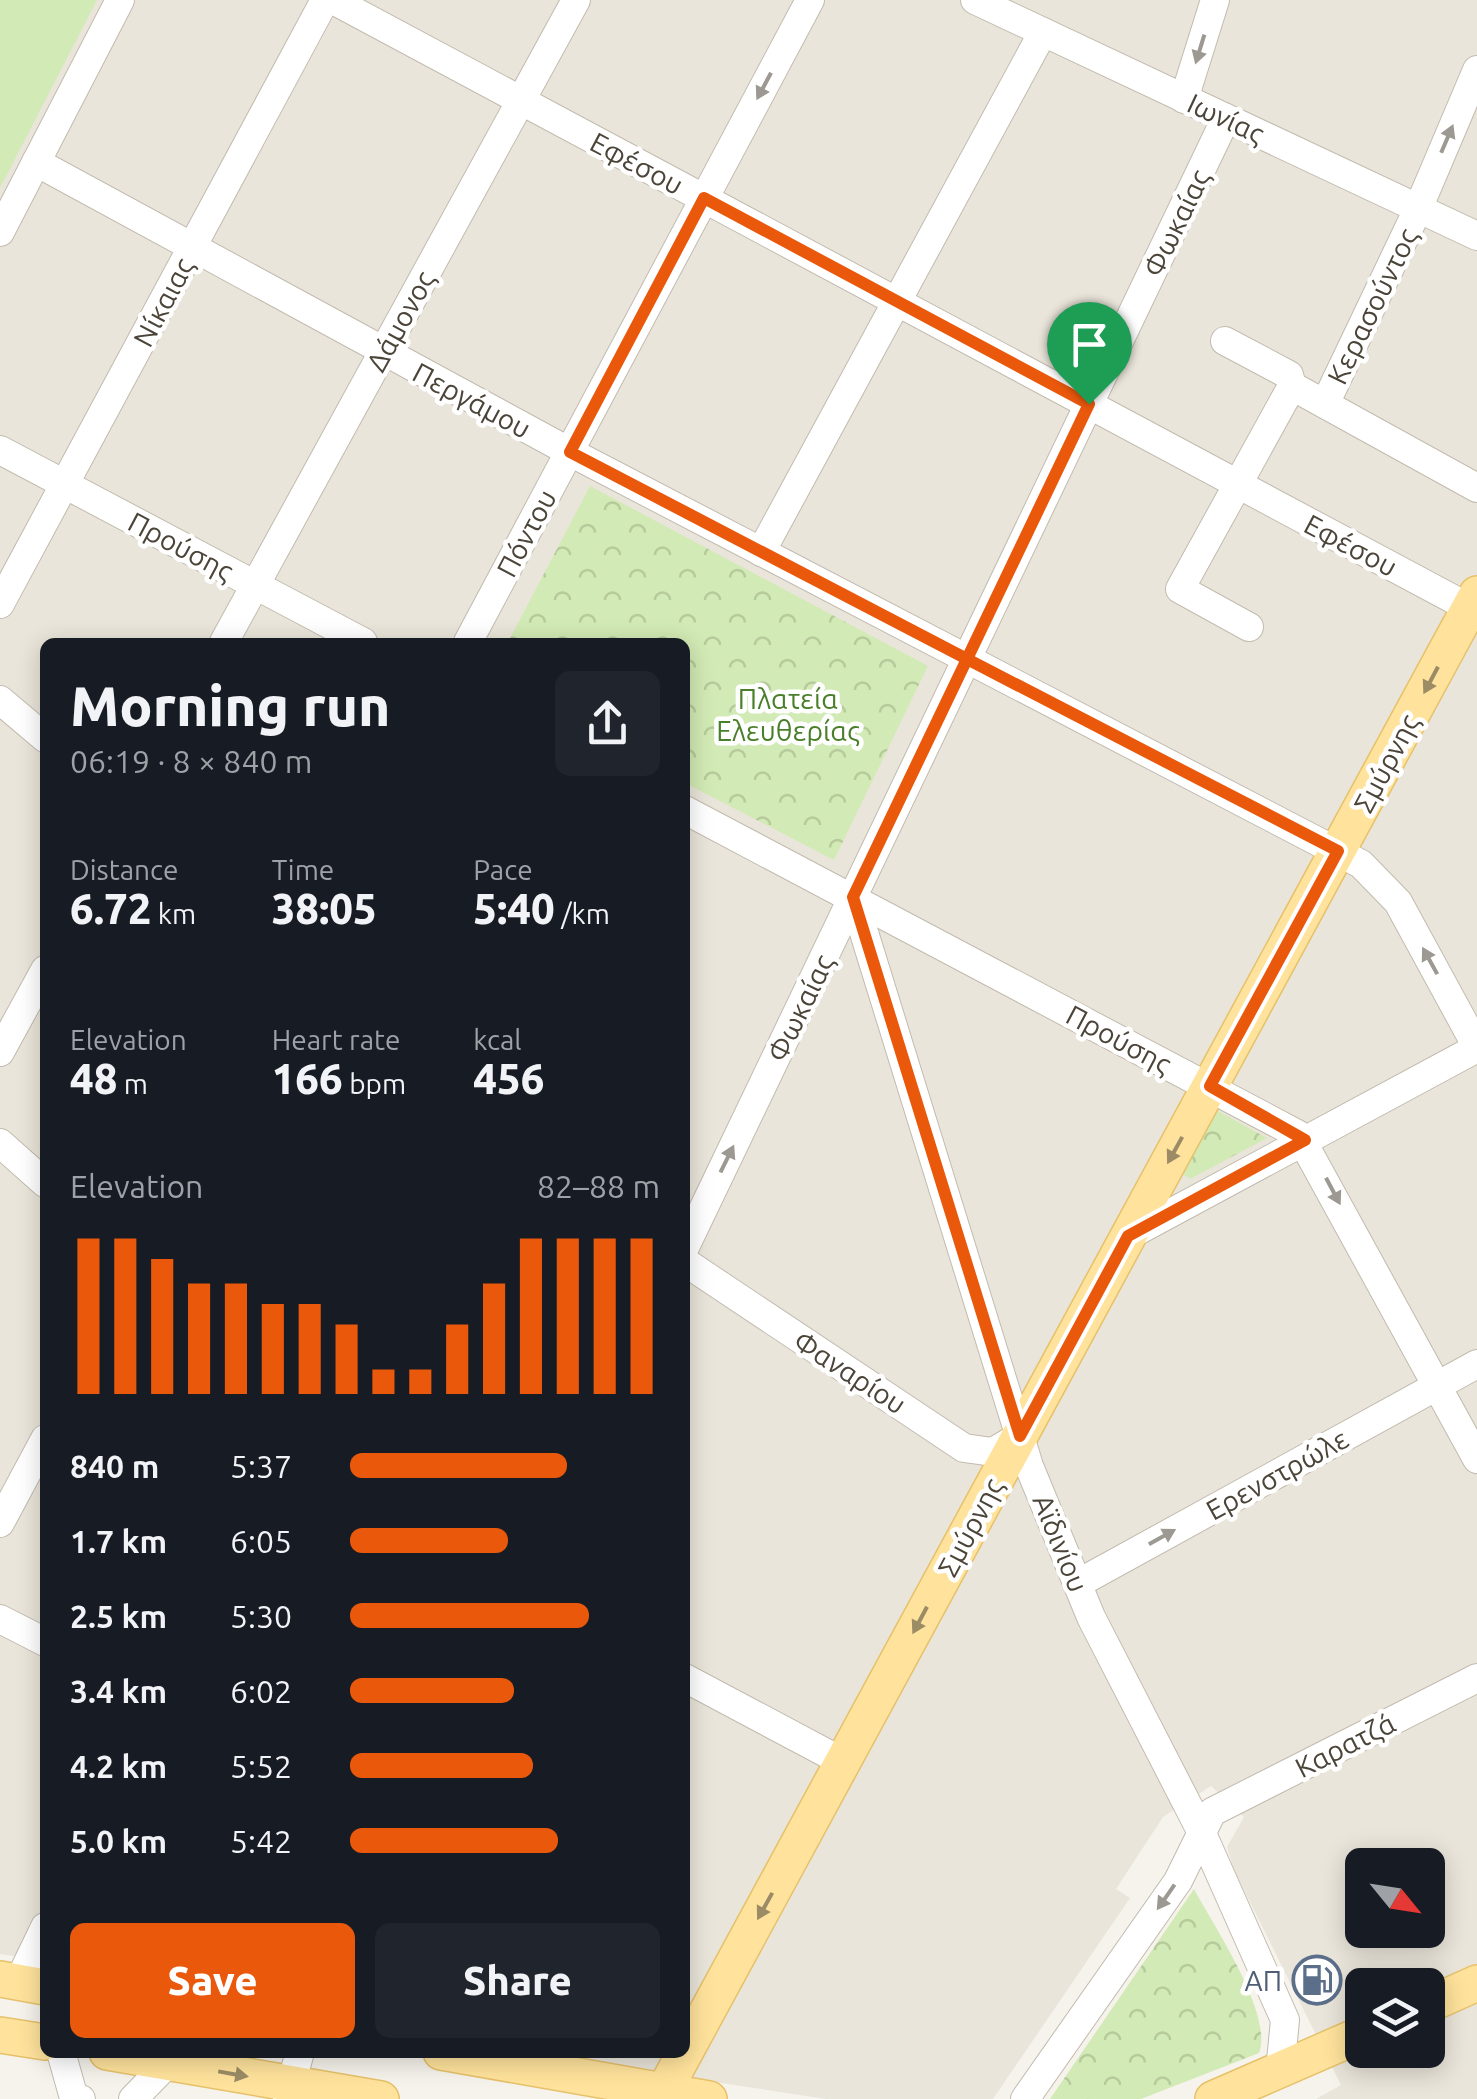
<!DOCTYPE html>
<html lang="en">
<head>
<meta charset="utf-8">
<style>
  :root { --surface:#171b24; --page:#20242c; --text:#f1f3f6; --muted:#9ea1a6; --accent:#ea580c }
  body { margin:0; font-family:Ubuntu,sans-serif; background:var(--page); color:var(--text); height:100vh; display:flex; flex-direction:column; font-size:38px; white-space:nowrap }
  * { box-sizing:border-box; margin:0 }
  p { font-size:32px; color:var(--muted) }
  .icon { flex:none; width:55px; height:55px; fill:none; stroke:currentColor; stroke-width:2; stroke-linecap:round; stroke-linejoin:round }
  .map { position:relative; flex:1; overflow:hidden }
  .drawer { position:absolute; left:40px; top:638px; width:650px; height:1420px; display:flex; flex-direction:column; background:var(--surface); border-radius:15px; box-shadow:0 5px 25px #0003 }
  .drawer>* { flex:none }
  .needle { width:65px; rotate:120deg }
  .buttons { position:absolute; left:1345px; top:1848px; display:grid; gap:20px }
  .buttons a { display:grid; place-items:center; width:100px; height:100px; border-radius:15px; background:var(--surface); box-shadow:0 5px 25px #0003; font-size:50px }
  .pin { position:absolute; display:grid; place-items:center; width:85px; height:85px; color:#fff; margin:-102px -42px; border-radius:50% 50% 50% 0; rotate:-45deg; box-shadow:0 0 10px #0007 }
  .pin .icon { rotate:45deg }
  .round { display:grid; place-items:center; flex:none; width:105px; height:105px; border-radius:15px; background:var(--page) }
  .head { display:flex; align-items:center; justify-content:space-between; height:170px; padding:0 30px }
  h1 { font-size:55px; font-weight:800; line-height:75px }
  .figures { display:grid; grid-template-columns:repeat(3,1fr); gap:15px; height:170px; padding:10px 30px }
  .figures div { display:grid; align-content:center }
  .figures b { font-size:42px; font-weight:800 }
  .figures small { font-size:28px; font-weight:400 }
  .figures p { font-size:28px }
  .chart { height:280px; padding:20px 30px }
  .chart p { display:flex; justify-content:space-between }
  .chart svg { width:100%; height:180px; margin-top:10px; stroke:var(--accent); stroke-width:6 }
  .primary-button { display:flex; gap:20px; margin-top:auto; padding:20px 30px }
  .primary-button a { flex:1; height:115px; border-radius:15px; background:var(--accent); color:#fff; font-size:40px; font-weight:800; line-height:115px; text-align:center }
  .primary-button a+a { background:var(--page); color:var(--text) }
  ul { padding:0 30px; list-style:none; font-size:32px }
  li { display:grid; grid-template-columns:160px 120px 1fr; align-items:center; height:75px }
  li i { height:25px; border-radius:12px; background:var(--accent) }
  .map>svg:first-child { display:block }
  .residential { fill:#eae5da; fill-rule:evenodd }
  .grass { fill:#d2eab5 }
  .park { fill:url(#park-crowns) }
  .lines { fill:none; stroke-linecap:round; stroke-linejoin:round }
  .minor-casing { stroke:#c2bbae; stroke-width:30 }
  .major-casing { stroke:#e6c16a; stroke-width:38 }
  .minor { stroke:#fff; stroke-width:28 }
  .major { stroke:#ffe39c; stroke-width:35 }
  .oneway { fill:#9c9892 }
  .oneway2 { fill:#9c8c66 }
  .route-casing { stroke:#fff; stroke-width:20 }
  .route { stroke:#ea580c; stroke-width:12 }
  .labels { text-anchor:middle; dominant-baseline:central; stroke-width:9; stroke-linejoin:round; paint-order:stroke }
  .street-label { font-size:28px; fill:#4b4439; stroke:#fff }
  .park-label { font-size:28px; fill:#4a7f2a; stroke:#fff }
  .service-label { font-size:28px; fill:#4e5e75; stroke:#fff; text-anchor:end }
</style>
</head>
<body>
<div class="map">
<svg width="1477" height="2099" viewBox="0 0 1477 2099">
  <defs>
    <pattern id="park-crowns" width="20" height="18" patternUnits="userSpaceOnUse" patternTransform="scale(2.5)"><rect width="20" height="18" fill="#d2eab5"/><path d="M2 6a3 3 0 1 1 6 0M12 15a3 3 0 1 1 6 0" fill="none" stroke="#b6ca9c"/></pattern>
  </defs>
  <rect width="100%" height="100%" fill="#f6f3ec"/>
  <path class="residential" d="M0 0H1477V2099H1316L1341 2085 1234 1870 1227 1847 1244 1817 1211 1786 1163 1817 1116 1889 1130 1898 993 2099H826L525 2053 685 2052V642H45V1961L0 1954ZM1362 1865H1428V1930H1362ZM1362 1985H1428V2050H1362Z"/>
  <polygon class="grass" points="0,0 97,0 0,188"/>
  <g class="park">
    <polygon points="590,486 928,666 834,860 685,783 685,642 508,642"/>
    <polygon points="1216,1110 1267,1138 1190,1179 1183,1174"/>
    <path d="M1194 1889C1213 1925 1274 2014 1259 2053L1141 2099H1050Z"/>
  </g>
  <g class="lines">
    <g class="minor-casing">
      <g id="minor">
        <polyline points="333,0 1477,612"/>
        <polyline points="975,0 1477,236"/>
        <polyline points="1184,99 1215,0"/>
        <polyline points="36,162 570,452 1361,864 1398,902 1477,1047"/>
        <polyline points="0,232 120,0"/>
        <polyline points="1225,341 1289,375 1292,386 1477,488"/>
        <polyline points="1325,404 1418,209 1477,70"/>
        <polyline points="0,450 363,642"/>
        <polyline points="761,552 1043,32"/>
        <polyline points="0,604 325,0"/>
        <polyline points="1249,627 1180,589 1292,386"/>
        <polyline points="224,642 576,0"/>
        <polyline points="468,642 810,0"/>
        <polyline points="0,700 45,738"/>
        <polyline points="685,810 1299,1135 1477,1459"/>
        <polyline points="853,897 1029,1466 1091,1617 1200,1829 1285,2020 1280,2071"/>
        <polyline points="0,1052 45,970"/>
        <polyline points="0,1143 45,1183"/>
        <polyline points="1128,1236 1477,1048"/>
        <polyline points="685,1247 1226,118"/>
        <polyline points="685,1262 964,1448 993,1452 1020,1436"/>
        <polyline points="0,1523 45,1439"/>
        <polyline points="1077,1584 1477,1364"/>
        <polyline points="0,1619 45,1642"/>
        <polyline points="685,1678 843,1762"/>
        <polyline points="18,1983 45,1927"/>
        <polyline points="61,2052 74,2098 81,2099"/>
        <polyline points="133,2099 168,2063"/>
        <polyline points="287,2099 300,2052"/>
        <polyline points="1025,2099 1178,1881 1212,1812 1477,1678"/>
      </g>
    </g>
    <g class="major-casing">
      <g id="major">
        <polyline points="0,1979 45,1987"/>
        <polyline points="1428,2005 1477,1983"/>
        <polyline points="0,2035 45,2042"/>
        <polyline points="107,2052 381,2099"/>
        <polyline points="441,2052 709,2099"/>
        <polyline points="664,2091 1477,594"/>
        <polyline points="1213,2099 1362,2034"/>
      </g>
    </g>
    <use href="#minor" class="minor"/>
    <use href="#major" class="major"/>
  </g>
  <defs><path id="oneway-solid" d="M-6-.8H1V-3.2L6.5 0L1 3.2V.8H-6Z" transform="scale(2.5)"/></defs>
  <g class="oneway">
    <use href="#oneway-solid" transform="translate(1200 49) rotate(107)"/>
    <use href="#oneway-solid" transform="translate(764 86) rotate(118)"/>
    <use href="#oneway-solid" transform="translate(1447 139) rotate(-67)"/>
    <use href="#oneway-solid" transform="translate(1430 961) rotate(-119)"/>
    <use href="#oneway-solid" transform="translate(727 1159) rotate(-64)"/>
    <use href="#oneway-solid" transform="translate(1333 1191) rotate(62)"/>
    <use href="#oneway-solid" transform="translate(1162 1537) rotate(-29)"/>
    <use href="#oneway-solid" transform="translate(1166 1897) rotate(125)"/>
  </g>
  <g class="oneway2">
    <use href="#oneway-solid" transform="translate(1431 680) rotate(118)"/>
    <use href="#oneway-solid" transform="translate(1175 1150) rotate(119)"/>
    <use href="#oneway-solid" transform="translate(920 1620) rotate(118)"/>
    <use href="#oneway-solid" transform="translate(765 1906) rotate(119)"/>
    <use href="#oneway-solid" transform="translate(233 2074) rotate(10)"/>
  </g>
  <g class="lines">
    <g class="route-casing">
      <polyline id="route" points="1089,404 704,198 570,452 967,659 853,897 1020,1436 1128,1236 1305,1140 1210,1086 1338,851 967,659 1089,404"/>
    </g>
    <use href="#route" class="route"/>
  </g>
  <defs>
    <g id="fuel-ring" transform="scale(2.5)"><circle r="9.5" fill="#fff" stroke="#5c6f8a" stroke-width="1.5"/><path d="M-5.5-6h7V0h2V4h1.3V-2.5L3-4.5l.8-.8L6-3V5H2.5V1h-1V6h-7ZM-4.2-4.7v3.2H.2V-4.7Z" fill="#5c6f8a"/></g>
  </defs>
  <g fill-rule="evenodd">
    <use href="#fuel-ring" x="1317" y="1980"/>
  </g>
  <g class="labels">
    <g class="street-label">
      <text transform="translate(1226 118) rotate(25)">Ιωνίας</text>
      <text transform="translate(637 163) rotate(28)">Εφέσου</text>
      <text transform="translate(1176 223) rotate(-64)">Φωκαίας</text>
      <text transform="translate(163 302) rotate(-62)">Νίκαιας</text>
      <text transform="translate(1372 306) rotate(-64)">Κερασούντος</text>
      <text transform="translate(400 321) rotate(-61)">Δάμονος</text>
      <text transform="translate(472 400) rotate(28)">Περγάμου</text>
      <text transform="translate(526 533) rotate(-62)">Πόντου</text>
      <text transform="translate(1351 545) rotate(28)">Εφέσου</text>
      <text transform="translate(181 546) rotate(28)">Προύσης</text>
      <text transform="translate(1386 763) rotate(-62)">Σμύρνης</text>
      <text transform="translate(800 1008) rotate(-64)">Φωκαίας</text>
      <text transform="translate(1119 1039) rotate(28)">Προύσης</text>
      <text transform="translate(850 1372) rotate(33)">Φαναρίου</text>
      <text transform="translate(1277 1474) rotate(-29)">Ερενστρώλε</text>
      <text transform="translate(970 1527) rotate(-62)">Σμύρνης</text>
      <text transform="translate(1061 1543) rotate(68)">Αϊδινίου</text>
      <text transform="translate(1345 1745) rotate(-27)">Καρατζά</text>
    </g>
    <g class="park-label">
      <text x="788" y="698">Πλατεία<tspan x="788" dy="32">Ελευθερίας</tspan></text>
    </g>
    <g class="service-label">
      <text x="1282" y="1980">ΑΠ</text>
    </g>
  </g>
</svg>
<div class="buttons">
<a><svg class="needle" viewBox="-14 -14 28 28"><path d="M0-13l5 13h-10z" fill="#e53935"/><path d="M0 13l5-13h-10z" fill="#9ea1a6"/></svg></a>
<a><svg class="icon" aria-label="layers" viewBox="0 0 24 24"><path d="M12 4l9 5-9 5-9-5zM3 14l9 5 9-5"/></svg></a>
</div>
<div class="pin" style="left:1089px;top:404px;background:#1e9e55"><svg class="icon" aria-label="arrive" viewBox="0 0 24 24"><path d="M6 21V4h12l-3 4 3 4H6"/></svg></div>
<section class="drawer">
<div class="head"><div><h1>Morning run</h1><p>06:19 · 8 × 840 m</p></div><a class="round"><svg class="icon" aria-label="share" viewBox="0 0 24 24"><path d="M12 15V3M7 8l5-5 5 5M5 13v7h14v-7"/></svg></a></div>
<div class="figures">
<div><p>Distance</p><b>6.72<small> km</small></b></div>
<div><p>Time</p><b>38:05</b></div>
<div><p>Pace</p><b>5:40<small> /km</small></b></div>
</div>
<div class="figures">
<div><p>Elevation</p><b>48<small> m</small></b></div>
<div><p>Heart rate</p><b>166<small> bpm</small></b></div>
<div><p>kcal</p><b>456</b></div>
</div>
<div class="chart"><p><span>Elevation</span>82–88 m</p>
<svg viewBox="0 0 160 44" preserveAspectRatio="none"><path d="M5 44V6M15 44V6M25 44V11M35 44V17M45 44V17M55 44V22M65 44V22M75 44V27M85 44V38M95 44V38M105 44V27M115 44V17M125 44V6M135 44V6M145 44V6M155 44V6"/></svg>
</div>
<ul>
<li><b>840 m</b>5:37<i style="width:70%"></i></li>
<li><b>1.7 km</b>6:05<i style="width:51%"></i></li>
<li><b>2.5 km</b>5:30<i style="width:77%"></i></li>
<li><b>3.4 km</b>6:02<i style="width:53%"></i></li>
<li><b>4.2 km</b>5:52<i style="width:59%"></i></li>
<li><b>5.0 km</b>5:42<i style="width:67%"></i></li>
</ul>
<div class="primary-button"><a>Save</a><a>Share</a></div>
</section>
</div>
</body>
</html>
